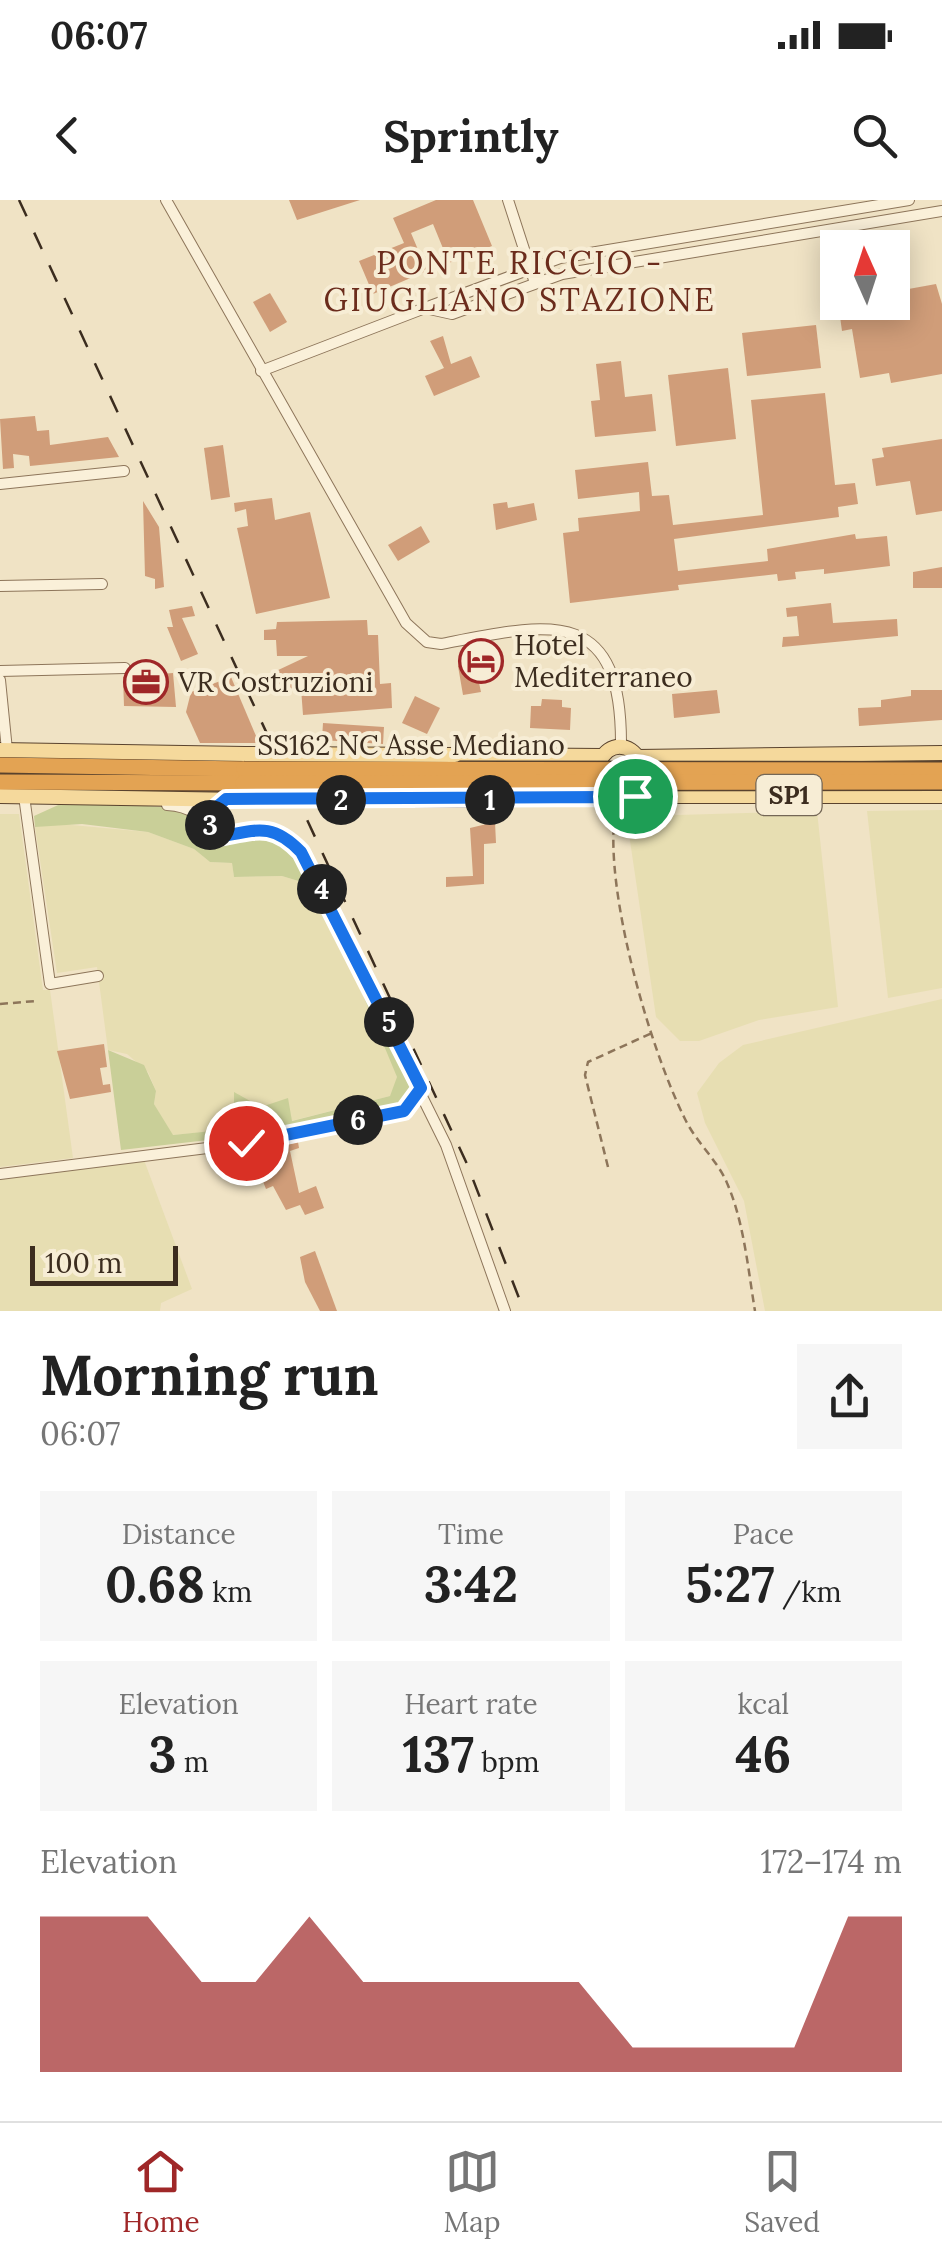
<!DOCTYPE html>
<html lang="en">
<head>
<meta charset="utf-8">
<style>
  :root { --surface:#fff; --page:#f6f6f6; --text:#222; --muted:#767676; --line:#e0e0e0; --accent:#9f2728 }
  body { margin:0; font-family:Lora,serif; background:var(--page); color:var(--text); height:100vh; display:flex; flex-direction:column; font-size:38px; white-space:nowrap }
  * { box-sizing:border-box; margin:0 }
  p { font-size:32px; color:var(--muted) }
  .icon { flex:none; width:55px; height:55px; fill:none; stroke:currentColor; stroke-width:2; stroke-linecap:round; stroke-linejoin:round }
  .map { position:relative; height:1111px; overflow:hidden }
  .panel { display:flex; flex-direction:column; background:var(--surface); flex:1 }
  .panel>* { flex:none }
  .needle { width:65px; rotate:357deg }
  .controls { position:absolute; left:820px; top:30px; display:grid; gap:20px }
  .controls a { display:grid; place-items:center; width:90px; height:90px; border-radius:0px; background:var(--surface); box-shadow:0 5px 25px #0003; font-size:50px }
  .scale { position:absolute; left:30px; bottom:25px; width:148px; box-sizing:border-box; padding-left:10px; border:5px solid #3c2d1f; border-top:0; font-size:28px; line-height:35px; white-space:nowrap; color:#3c2d1f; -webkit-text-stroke:8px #f7edd5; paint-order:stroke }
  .pin { position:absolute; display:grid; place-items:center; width:85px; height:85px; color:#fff; margin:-42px; border:5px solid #fff; border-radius:50%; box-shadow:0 2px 10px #0007 }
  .km { position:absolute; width:50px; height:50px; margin:-25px; border-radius:50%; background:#222; color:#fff; font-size:28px; line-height:50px; text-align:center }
  .round { display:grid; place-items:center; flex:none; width:105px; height:105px; border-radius:0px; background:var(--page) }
  .headline { display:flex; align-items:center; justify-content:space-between; height:170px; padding:0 40px }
  h1 { font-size:55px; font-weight:700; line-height:75px }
  .stats { display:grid; grid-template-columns:repeat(3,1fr); gap:15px; height:170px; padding:10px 40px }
  .stats div { display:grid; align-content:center; border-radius:0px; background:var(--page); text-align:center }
  .stats b { font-size:50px; font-weight:700 }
  .stats small { font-size:28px; font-weight:400 }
  .stats p { font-size:28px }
  .chart { height:280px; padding:20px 40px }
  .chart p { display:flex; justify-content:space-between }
  .chart svg { width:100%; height:180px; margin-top:10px; fill:var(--accent); opacity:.7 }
  .status { display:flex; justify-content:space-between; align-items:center; height:70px; padding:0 50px; background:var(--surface); direction:ltr }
  .status svg { height:28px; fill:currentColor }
  header { display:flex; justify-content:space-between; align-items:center; height:130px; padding:0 40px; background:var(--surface); font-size:45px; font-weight:700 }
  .dock { display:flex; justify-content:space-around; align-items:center; height:140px; border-top:2px solid var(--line); background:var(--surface); font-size:28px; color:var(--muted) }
  .dock a { display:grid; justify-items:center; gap:5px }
  .dock .current { color:var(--accent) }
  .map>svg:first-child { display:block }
  .farmland { fill:#e7deb2 }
  .green { fill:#c9cf98 }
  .building { fill:#d09d79 }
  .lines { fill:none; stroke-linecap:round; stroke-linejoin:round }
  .minor-casing { stroke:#8d755a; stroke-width:12 }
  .major-casing { stroke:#5a432e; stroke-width:16 }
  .highway-casing { stroke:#5a432e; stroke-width:18 }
  .path { stroke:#8d755a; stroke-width:2.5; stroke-dasharray:8 5; stroke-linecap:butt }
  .minor { stroke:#faf0d9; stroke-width:10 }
  .major { stroke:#f5d99c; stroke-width:14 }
  .highway { stroke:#e3a353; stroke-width:15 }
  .rail { stroke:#3c2d1f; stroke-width:2.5; stroke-dasharray:18 18; stroke-linecap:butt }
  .major-bridge-casing { stroke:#5a432e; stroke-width:16; stroke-linecap:butt }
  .highway-bridge-casing { stroke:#5a432e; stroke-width:18; stroke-linecap:butt }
  .major-bridge { stroke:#f5d99c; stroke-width:14 }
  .highway-bridge { stroke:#e3a353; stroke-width:15 }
  .route-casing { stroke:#fff; stroke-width:20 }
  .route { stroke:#1a73e8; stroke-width:12 }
  .labels { text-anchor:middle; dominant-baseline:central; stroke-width:8; stroke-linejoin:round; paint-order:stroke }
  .shield { fill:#f7edd5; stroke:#746756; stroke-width:2.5 }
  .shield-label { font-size:25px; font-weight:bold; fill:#3c2d1f }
  .poi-label { font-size:28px; fill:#3c2d1f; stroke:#f7edd5; text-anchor:start }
  .street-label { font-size:28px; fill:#3c2d1f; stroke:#f7edd5 }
  .quarter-label { font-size:32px; letter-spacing:2.5px; fill:#6b2c1c; stroke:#f7edd5 }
</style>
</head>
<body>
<div class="status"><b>06:07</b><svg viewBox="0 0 49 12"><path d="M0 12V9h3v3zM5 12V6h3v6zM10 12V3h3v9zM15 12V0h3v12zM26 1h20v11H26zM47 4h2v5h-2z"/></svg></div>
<header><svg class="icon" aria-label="back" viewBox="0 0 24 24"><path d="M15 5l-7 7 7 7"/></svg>Sprintly<svg class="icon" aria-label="search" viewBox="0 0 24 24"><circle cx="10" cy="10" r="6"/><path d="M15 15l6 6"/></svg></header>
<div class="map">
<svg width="942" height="1111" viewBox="0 0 942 1111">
  <rect width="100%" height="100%" fill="#f0e3c5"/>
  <g class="farmland">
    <polygon points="942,610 942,788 888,798 867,611"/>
    <polygon points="817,611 838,807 759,820 699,841 680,841 656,817 629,634 643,616"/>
    <polygon points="0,614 19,614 43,790 50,790 73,958 0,967"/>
    <polygon points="50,623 148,632 194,649 210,662 232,663 234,677 282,676 305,683 350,764 390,853 397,877 395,890 390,896 291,921 272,905 261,907 255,903 234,913 249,911 249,918 238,929 172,935 154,904 156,891 148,872 127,854 108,850 97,767 57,773 35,627"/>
    <polygon points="942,799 942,1111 765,1111 744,1001 705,923 697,893 719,863 743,845"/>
    <polygon points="144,960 192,1089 161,1103 160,1111 0,1111 0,977"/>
  </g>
  <polygon class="green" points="67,601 179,608 210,633 276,635 296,652 416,887 406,902 295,930 121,950 108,850 144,865 156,891 154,904 173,935 241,928 249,914 234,914 234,892 261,907 288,898 292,921 390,896 397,877 350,764 305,683 282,676 234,677 232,663 210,662 194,649 148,632 82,624 35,627 34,616"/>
  <g class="building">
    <polygon points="289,0 360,0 297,20"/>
    <polygon points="436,0 473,0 492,46 449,63 433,24 411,33 427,71 373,94 359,61 404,43 393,18"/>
    <polygon points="936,84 942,104 942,174 891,183 889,173 860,178 852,129 842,131 838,102 892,102 892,92"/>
    <polygon points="270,93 287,122 270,132 253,102"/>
    <polygon points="816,125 821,168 747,176 742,133"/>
    <polygon points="443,136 451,164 471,156 480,177 434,196 425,176 444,168 430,141"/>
    <polygon points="621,161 625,197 652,194 656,231 595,237 591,201 600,200 596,164"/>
    <polygon points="728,168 736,239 676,246 668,175"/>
    <polygon points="825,193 835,285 855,283 858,304 838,307 839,317 674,339 678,371 768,361 767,349 855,334 856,339 887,336 890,366 824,374 824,369 795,372 796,379 778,381 777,374 678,385 679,390 570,403 563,333 579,331 578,318 640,311 639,292 578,299 575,270 648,262 652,296 669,295 673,325 763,315 751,200"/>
    <polygon points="35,216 37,231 49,230 50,245 108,237 119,257 30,266 29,256 13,254 14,268 3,269 0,219"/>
    <polygon points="942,239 942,311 916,315 910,281 876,286 872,259 884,257 882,248"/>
    <polygon points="223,245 230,297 211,300 204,248"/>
    <polygon points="272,298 275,320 310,312 330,398 256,414 237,328 248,326 246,309 235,312 234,303"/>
    <polygon points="143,301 159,327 164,387 155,389 155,379 145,376"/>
    <polygon points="507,302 508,308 534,303 537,320 496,330 493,304"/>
    <polygon points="421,326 430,342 398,361 388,345"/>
    <polygon points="942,367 942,388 913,388 913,372"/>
    <polygon points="831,403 833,423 897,419 898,436 782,447 783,437 799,436 797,416 787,417 786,408"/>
    <polygon points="192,406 195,416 182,418 198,454 181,461 167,427 173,427 169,410"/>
    <polygon points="367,420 368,435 378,435 380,484 391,483 392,508 303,515 301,488 282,489 274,472 308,456 277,456 276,440 264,440 264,430 276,429 277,422"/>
    <polygon points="497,446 501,464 476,469 481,492 463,495 458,466 463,465 461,455"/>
    <polygon points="173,473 176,507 124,506 123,477"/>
    <polygon points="231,477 259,543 200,543 186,512 191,492"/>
    <polygon points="717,490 720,513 674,518 672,494"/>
    <polygon points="911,490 942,490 942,520 859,526 858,508 881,507 881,500 911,496"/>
    <polygon points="415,496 440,508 427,534 402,523"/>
    <polygon points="542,499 562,500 562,507 571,508 570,530 530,528 531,506 541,506"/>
    <polygon points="323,523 384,527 383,544 322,540"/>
    <polygon points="495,622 496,643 484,644 484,684 446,687 446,677 473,676 470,628"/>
    <polygon points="104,844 107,867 100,868 103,885 110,884 111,892 70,899 57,851"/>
    <polygon points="298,942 299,948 290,951 299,993 316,986 324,1008 305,1015 300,1005 286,1010 273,986 266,989 252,954"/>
    <polygon points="315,1051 337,1111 320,1111 305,1082 300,1057"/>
  </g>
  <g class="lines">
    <g class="minor-casing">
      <g id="minor">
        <path d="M166 0 406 423 427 442 441 444C549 423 622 403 621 546"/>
        <polyline points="508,0 535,83"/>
        <polyline points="909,0 560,58 425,108 452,114 562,74 942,11"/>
        <polyline points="261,171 425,108"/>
        <polyline points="0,284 124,271"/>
        <polyline points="0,386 102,384"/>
        <polyline points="0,471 125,468"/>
        <polyline points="0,480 7,550"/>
        <polyline points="24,596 50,784 98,776"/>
        <path d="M167 605C192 606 203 618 219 637 257 630 272 622 301 652L446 945 505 1111"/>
        <polyline points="209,625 211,612 226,599"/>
        <polyline points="0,974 247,943 404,911 421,888"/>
      </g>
    </g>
    <g class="major-casing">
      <g id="major">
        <polyline points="0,550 245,554"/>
        <polyline points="455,555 602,556"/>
        <polyline points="638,557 942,553"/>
        <path d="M600 561C609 542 630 542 640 561"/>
        <polyline points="602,592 610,601 624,602 639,590"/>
        <polyline points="0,596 243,600"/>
        <polyline points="635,596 942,596"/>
        <polyline points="456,600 606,597"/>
      </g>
    </g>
    <g class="highway-casing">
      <g id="highway">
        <polyline points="0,565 244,569"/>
        <polyline points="0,582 243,583"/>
      </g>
    </g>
    <g class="path">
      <path d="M615 614C604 691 650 849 685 919 696 942 718 961 727 983 744 1022 748 1069 755 1111"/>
      <polyline points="0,804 36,801"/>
      <polyline points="608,967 585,875 588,862 652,833"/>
    </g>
    <use href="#minor" class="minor"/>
    <use href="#major" class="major"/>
    <use href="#highway" class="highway"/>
    <polyline class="rail" points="19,0 467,964 524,1111"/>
    <g class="major-bridge-casing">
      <g id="major-bridge">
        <polyline points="245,554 455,555"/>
        <polyline points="243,600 456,600"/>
      </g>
    </g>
    <g class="highway-bridge-casing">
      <g id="highway-bridge">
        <polyline points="244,569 942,570"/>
        <polyline points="243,583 942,582"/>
      </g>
    </g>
    <use href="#major-bridge" class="major-bridge"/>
    <use href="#highway-bridge" class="highway-bridge"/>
  </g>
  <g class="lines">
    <g class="route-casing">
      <path id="route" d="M246 943 404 911 421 888 301 652C272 622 257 630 219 637L210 625 211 612 226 599 606 597 617 603 635 596"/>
    </g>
    <use href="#route" class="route"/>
  </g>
  <defs>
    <g id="hotel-ring" transform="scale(2.25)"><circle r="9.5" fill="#f7edd5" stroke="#9f2728" stroke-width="1.5"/><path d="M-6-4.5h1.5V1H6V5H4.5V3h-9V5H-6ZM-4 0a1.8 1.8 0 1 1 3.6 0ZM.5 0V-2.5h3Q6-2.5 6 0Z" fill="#9f2728"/></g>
    <g id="office-ring" transform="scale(2.25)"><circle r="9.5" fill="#f7edd5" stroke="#9f2728" stroke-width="1.5"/><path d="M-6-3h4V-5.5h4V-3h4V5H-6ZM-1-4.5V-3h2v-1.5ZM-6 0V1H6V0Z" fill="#9f2728"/></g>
  </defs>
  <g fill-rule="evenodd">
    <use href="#hotel-ring" x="481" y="461"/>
    <use href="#office-ring" x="146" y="482"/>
  </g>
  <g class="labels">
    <rect class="shield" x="756.5" y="575" width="65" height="40" rx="8"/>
    <g class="shield-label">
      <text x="789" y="595">SP1</text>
    </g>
    <g class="poi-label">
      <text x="514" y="445">Hotel<tspan x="514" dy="32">Mediterraneo</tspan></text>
      <text x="178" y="482">VR Costruzioni</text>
    </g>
    <g class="street-label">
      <text x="411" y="545">SS162 NC Asse Mediano</text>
    </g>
    <g class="quarter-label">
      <text x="520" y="62">PONTE RICCIO -<tspan x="520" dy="37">GIUGLIANO STAZIONE</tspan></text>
    </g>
  </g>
</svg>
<div class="controls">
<a><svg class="needle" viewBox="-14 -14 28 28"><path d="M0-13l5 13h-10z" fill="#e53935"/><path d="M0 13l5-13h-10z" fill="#767676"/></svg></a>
</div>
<div class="scale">100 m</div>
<div class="pin" style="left:635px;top:596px;background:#1e9e55"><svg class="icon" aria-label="arrive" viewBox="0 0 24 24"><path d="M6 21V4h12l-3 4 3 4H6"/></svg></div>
<div class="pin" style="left:246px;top:943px;background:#d93025"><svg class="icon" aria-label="check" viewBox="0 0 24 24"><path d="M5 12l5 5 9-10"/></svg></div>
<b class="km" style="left:490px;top:600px">1</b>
<b class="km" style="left:341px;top:600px">2</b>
<b class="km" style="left:210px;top:625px">3</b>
<b class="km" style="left:322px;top:689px">4</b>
<b class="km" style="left:389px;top:822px">5</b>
<b class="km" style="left:358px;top:920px">6</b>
</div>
<section class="panel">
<div class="headline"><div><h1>Morning run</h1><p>06:07</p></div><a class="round"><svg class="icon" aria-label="share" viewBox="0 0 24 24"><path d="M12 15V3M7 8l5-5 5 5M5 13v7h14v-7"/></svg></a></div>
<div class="stats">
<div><p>Distance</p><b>0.68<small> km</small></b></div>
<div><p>Time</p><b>3:42</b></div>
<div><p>Pace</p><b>5:27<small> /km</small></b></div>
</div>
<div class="stats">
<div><p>Elevation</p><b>3<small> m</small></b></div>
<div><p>Heart rate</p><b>137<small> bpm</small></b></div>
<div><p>kcal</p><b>46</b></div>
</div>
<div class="chart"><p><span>Elevation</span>172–174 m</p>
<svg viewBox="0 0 160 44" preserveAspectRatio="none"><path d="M0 44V6L10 6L20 6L30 22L40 22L50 6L60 22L70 22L80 22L90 22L100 22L110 38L120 38L130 38L140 38L150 6L160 6V44z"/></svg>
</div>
</section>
<nav class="dock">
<a class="current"><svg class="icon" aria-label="home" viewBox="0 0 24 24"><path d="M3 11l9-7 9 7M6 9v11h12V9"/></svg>Home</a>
<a><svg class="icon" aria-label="map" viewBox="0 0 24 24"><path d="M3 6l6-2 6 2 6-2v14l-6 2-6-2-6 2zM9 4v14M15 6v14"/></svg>Map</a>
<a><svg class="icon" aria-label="saved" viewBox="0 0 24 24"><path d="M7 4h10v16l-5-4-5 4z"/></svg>Saved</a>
</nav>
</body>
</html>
